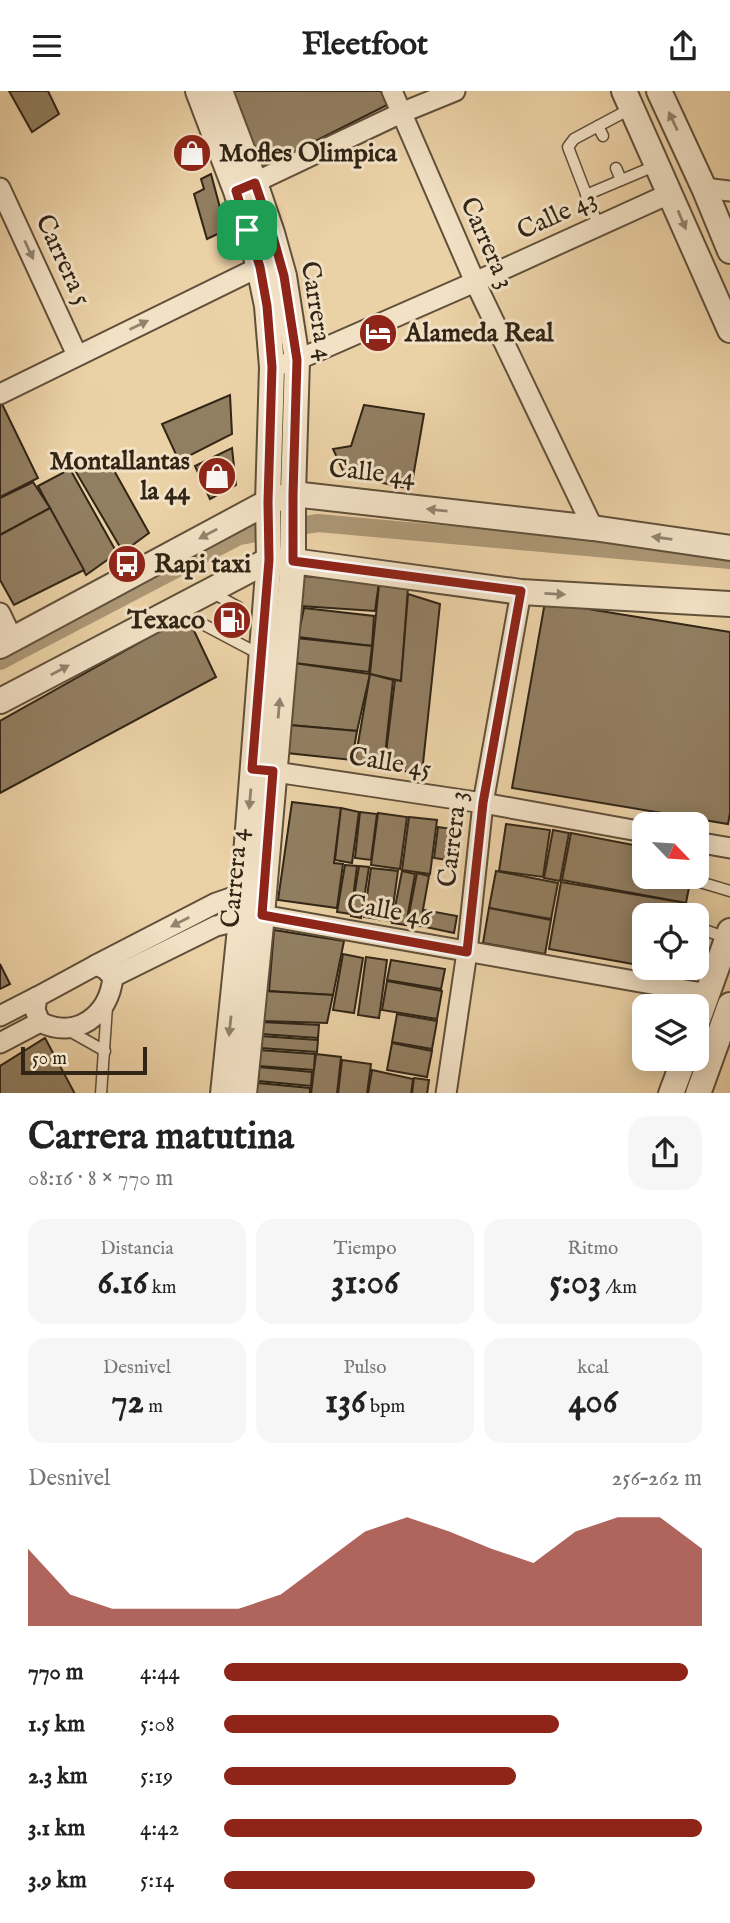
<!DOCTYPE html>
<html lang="es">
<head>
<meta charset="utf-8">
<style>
  :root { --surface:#fff; --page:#f6f6f6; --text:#222; --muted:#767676; --accent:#8f2418 }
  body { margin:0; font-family:"IM FELL English",serif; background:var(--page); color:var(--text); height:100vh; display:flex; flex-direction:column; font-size:26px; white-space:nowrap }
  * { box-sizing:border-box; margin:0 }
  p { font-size:23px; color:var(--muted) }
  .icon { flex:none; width:38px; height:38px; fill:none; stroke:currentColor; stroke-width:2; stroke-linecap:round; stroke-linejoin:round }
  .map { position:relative; height:1002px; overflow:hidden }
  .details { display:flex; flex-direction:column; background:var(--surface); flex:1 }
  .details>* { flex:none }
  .needle { width:46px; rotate:115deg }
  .tools { position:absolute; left:632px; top:721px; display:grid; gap:14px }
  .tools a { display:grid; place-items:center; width:77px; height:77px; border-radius:14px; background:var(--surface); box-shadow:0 4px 18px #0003; font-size:35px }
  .scale { position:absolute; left:21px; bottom:18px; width:126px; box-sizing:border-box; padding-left:7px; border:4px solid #312516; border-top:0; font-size:19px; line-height:24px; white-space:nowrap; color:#312516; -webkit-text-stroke:5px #f2e1c5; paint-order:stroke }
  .pin { position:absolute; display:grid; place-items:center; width:60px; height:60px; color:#fff; margin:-30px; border-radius:14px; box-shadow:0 4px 10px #0006 }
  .round { display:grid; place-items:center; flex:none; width:74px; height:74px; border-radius:21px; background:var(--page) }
  .overview { display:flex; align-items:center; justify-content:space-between; height:119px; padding:0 28px }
  h1 { font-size:38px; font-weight:700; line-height:52px }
  .metrics { display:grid; grid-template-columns:repeat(3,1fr); gap:10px; height:119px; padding:7px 28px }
  .metrics div { display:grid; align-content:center; border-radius:18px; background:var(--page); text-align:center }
  .metrics b { font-size:35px; font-weight:700 }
  .metrics small { font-size:19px; font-weight:400 }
  .metrics p { font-size:19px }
  .chart { height:196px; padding:14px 28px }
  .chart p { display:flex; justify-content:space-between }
  .chart svg { width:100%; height:126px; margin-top:7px; fill:var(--accent); opacity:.7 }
  ul { padding:0 28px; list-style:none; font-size:23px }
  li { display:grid; grid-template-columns:112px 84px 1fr; align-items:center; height:52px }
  li i { height:18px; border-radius:9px; background:var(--accent) }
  header { display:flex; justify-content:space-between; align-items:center; height:91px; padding:0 28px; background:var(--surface); font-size:32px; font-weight:700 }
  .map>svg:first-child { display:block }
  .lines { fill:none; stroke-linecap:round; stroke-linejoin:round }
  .canal { stroke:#ac9775; stroke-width:18 }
  .building { fill:#927e61; stroke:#312516; stroke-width:2 }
  .service-casing { stroke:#60503a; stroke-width:13 }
  .minor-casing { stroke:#60503a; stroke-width:23 }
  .tertiary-casing { stroke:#60503a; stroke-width:28 }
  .service { stroke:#f2e1c5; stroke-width:10 }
  .minor { stroke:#f2e1c5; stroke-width:19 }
  .tertiary { stroke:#f2e1c5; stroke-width:24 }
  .oneway { fill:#92836e }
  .route-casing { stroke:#fff; stroke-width:14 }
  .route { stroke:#8f2418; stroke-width:9 }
  .labels { text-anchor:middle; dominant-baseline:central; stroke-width:6; stroke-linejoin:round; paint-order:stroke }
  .poi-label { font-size:26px; font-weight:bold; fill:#312516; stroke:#f2e1c5; text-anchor:start }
  .street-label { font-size:26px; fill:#312516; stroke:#f2e1c5 }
</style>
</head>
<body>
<header><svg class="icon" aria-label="menu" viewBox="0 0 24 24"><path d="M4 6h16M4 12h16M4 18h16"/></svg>Fleetfoot<svg class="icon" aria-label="share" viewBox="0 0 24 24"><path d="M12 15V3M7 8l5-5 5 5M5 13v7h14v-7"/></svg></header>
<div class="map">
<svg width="730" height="1003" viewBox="0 0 730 1003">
  <rect width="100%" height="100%" fill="#ebd1a6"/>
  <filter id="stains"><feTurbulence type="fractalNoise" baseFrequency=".00286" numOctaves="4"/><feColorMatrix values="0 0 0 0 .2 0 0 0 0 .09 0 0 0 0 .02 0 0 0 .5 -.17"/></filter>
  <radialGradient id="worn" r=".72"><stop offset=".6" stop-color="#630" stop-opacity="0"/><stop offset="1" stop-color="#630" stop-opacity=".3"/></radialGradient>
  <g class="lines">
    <polyline class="canal" points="0,570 239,445 318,432 730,469"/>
  </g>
  <g class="building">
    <polygon points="9,0 48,0 59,23 32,41"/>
    <polygon points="232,0 381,0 387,14 260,78"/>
    <polygon points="194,51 203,66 190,73 181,57"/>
    <polygon points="211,83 226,139 207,148 194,103 204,98 201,88"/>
    <polygon points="230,304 232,343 179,370 162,333"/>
    <polygon points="2,313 38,387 0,406 0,314"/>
    <polygon points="364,314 424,323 411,398 345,384 333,358 351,355"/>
    <polygon points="232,357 236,394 210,408 195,375"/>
    <polygon points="107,367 149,442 123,461 76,381"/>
    <polygon points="70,378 117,462 86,484 38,395"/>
    <polygon points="33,391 50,417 0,444 0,407"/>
    <polygon points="50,417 84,479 14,514 0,489 0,444"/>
    <polygon points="302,485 379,491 375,520 300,515"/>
    <polygon points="379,494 408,497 401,590 370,583"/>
    <polygon points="408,503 440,513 422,682 384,678 395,589 401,590"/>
    <polygon points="545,511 730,541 730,722 728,733 512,697"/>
    <polygon points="222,512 251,528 242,545 213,529"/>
    <polygon points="304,517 374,525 372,555 298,546"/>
    <polygon points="187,525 216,586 0,702 0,630"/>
    <polygon points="296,547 372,555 369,581 294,572"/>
    <polygon points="294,572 370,583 357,640 289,634"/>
    <polygon points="370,583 393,589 384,674 355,670"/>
    <polygon points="289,634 357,640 352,669 287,662"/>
    <polygon points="292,711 341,717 334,772 343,773 337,817 278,809"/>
    <polygon points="341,717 359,721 352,772 335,769"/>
    <polygon points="360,721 377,723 371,769 355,767"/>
    <polygon points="378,722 407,726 400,778 371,774"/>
    <polygon points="409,726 437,729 430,783 402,779"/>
    <polygon points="506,733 550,739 543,786 499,780"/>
    <polygon points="438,736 458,739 454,770 434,767"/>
    <polygon points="553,739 569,742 560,790 544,787"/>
    <polygon points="571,742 644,756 644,786 691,786 686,812 562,789"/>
    <polygon points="345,774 357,775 351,823 337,821"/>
    <polygon points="359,775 369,776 361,827 351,825"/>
    <polygon points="371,777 398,780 391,830 364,826"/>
    <polygon points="402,780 415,783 406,834 392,832"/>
    <polygon points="496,780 558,792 551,828 489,817"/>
    <polygon points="417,782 429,785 420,835 407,833"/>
    <polygon points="561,791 686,812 684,824 644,824 644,875 549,858"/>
    <polygon points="489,817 551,829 545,863 483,852"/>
    <polygon points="424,819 457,825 454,842 421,835"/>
    <polygon points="274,839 344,850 333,904 269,900"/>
    <polygon points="343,863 363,867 354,922 333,919"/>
    <polygon points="366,866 387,869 379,927 358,924"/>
    <polygon points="391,869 445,878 441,898 387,889"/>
    <polygon points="0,873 10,893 0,898"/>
    <polygon points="387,890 442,900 437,928 382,919"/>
    <polygon points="264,900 333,904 327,932 262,930"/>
    <polygon points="397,923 437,930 432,958 392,951"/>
    <polygon points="261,931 319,934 318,947 261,943"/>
    <polygon points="260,945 318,949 317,961 260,957"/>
    <polygon points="45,947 75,1003 0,1003 0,975"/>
    <polygon points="392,952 432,960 427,986 387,979"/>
    <polygon points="259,959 315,963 314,979 258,975"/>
    <polygon points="316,963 341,966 337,1003 311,1003"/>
    <polygon points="342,969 371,973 367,1003 338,1003"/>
    <polygon points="259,976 312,981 311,995 258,990"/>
    <polygon points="372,979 413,988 411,1003 368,1003"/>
    <polygon points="414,987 429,989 427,1003 412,1003"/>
    <polygon points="258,992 310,997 310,1003 256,1003"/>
  </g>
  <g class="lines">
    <g class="service-casing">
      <g id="service">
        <polyline points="598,35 603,45"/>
        <polyline points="616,77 621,89"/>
        <polyline points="586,104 657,74"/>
        <polyline points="598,134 568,56 574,48 630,18"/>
        <polyline points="211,501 238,516 236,520"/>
        <polyline points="178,520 261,564"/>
        <polyline points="700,791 730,800"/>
        <polyline points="696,836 727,847"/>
        <polyline points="66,938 105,960"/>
        <polyline points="101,1003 107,915"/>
      </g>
    </g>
    <g class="minor-casing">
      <g id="minor">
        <polyline points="392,0 475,191 593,437"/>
        <polyline points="0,97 77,264"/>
        <polyline points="243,97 401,22 455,0"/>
        <polyline points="704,97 730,100"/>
        <polyline points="284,273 297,269 475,191 671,102"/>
        <polyline points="0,303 259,176"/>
        <polyline points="0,522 13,549"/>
        <polyline points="262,679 483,712 644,741"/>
        <polyline points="696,751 730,757"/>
        <path d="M96 874 105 878 113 886C109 925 76 949 40 931L35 919 37 906Z"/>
        <polyline points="96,874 216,812 242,803"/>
        <polyline points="113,886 216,835 262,824 708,903"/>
        <polyline points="0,925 37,906"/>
        <polyline points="0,952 40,931"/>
        <polyline points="446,1003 467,861 483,712 521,501"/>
      </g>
    </g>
    <g class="tertiary-casing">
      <g id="tertiary">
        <polyline points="198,0 236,100 259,176 267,215 272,276 268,411 269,469 241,828 223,1003"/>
        <polyline points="220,0 255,92 272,142 284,185 297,269 293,403 293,470 262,824 244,1003"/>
        <polyline points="624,0 730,239"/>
        <polyline points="659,0 704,97 730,160"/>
        <polyline points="0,555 268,411 293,403 593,437 730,457"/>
        <polyline points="0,610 269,469 293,470 521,501 730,513"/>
        <polyline points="696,934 730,840"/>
        <polyline points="671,1003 684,968"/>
        <polyline points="698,1003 730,914"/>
      </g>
    </g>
    <use href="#service" class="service"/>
    <use href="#minor" class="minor"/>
    <use href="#tertiary" class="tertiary"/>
  </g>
  <defs><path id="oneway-solid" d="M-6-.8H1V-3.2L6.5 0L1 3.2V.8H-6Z" transform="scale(1.75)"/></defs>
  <g class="oneway">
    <use href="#oneway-solid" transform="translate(673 30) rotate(-115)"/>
    <use href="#oneway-solid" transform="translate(682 129) rotate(67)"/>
    <use href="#oneway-solid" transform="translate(29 159) rotate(65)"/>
    <use href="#oneway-solid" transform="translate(139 234) rotate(-26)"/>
    <use href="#oneway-solid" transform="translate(437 419) rotate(-174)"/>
    <use href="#oneway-solid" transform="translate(208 443) rotate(152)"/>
    <use href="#oneway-solid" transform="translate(662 447) rotate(-172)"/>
    <use href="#oneway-solid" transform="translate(555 503) rotate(3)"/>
    <use href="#oneway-solid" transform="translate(60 579) rotate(-28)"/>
    <use href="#oneway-solid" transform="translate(279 617) rotate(-85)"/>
    <use href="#oneway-solid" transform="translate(250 708) rotate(95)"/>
    <use href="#oneway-solid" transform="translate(180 831) rotate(153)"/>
    <use href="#oneway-solid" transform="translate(230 935) rotate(96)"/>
  </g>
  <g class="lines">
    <g class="route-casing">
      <polygon id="route" points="255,92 272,142 284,185 297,269 293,403 293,470 521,500 483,712 467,861 262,824 273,680 252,678 269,469 268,411 272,276 267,215 260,176 236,100"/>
    </g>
    <use href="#route" class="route"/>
  </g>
  <defs>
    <g id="shop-disc" transform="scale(2.0125)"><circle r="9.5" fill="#8f2418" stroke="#f2e1c5"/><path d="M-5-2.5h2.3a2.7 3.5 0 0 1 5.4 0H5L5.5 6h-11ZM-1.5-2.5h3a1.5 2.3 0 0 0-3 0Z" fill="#fff"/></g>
    <g id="hotel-disc" transform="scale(2.0125)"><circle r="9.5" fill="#8f2418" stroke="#f2e1c5"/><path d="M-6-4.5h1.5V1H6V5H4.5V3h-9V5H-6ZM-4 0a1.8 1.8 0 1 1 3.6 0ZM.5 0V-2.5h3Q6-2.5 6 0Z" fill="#fff"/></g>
    <g id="bus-disc" transform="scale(2.0125)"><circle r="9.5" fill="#8f2418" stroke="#f2e1c5"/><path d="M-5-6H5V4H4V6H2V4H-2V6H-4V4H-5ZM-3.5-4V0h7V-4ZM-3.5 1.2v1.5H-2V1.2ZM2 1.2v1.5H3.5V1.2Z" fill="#fff"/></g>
    <g id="fuel-disc" transform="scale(2.0125)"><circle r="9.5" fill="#8f2418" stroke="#f2e1c5"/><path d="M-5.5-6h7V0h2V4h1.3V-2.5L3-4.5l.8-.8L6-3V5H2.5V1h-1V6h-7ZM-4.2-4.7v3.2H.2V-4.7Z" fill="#fff"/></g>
  </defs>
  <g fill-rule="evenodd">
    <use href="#shop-disc" x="192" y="62"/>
    <use href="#hotel-disc" x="378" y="242"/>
    <use href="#shop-disc" x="217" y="385"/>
    <use href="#bus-disc" x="127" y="473"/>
    <use href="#fuel-disc" x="232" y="529"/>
  </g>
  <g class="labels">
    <g class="poi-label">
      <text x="219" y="62">Mofles Olimpica</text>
      <text x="405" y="242">Alameda Real</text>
      <text x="190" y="370" text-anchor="end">Montallantas<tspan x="190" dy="30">la 44</tspan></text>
      <text x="154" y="473">Rapi taxi</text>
      <text x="205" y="529" text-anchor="end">Texaco</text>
    </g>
    <g class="street-label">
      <text transform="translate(557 124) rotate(-25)">Calle 43</text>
      <text transform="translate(487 152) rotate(66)">Carrera 3</text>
      <text transform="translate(63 169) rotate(65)">Carrera 5</text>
      <text transform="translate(317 220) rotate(81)">Carrera 4</text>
      <text transform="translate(372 382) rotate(6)">Calle 44</text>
      <text transform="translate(390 672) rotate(9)">Calle 45</text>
      <text transform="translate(453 748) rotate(-83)">Carrera 3</text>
      <text transform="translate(235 787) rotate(-85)">Carrera 4</text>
      <text transform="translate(389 820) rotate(10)">Calle 46</text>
    </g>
  </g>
  <rect width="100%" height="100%" filter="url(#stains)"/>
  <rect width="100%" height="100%" fill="url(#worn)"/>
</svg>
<div class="tools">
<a><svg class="needle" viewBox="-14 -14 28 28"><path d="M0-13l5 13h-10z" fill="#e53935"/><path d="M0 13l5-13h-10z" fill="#767676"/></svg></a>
<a><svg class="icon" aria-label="locate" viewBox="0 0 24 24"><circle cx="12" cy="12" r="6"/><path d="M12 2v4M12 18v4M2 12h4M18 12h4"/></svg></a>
<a><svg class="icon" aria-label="layers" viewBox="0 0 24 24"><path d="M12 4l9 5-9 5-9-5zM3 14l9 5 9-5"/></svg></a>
</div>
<div class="scale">50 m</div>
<div class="pin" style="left:247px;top:139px;background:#1e9e55"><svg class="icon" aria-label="arrive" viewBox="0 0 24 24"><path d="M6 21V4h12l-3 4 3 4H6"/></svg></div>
</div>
<section class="details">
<div class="overview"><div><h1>Carrera matutina</h1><p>08:16 · 8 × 770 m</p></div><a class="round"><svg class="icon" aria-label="share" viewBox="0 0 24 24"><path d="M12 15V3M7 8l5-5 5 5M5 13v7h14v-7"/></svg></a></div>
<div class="metrics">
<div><p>Distancia</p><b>6.16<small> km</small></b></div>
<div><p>Tiempo</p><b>31:06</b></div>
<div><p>Ritmo</p><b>5:03<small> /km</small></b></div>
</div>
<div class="metrics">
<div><p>Desnivel</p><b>72<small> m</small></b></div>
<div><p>Pulso</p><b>136<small> bpm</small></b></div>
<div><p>kcal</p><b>406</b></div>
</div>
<div class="chart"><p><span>Desnivel</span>256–262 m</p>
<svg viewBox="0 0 160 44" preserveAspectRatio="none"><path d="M0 44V17L10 33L20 38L30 38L40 38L50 38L60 33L70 22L80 11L90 6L100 11L110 17L120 22L130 11L140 6L150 6L160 17V44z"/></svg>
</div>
<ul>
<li><b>770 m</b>4:44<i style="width:97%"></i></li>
<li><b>1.5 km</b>5:08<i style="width:70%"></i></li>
<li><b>2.3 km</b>5:19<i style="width:61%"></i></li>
<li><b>3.1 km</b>4:42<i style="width:100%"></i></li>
<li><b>3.9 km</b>5:14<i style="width:65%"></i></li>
</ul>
</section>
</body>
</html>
